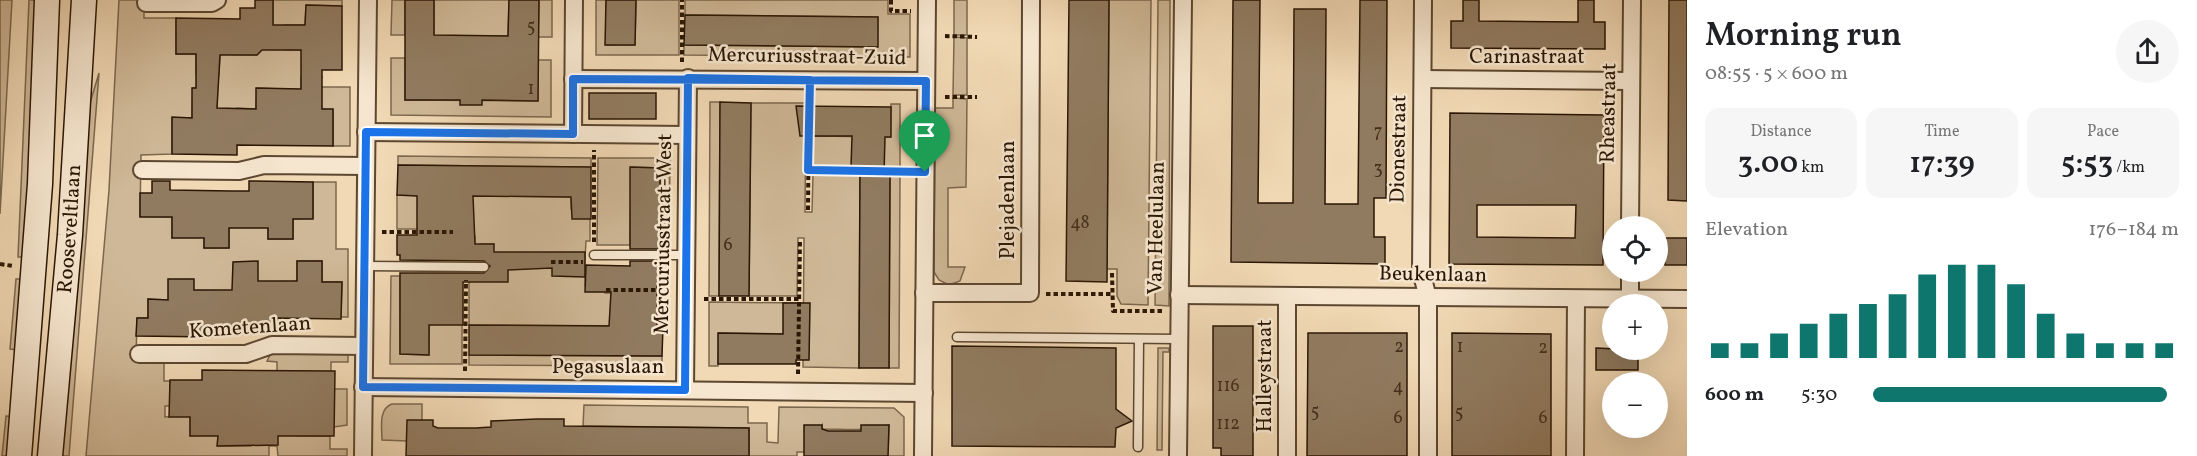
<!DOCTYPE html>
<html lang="en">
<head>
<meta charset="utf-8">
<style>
  :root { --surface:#fff; --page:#f6f6f6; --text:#202124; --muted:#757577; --accent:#0f766e }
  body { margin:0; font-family:Vollkorn,serif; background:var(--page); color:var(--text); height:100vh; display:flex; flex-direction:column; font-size:22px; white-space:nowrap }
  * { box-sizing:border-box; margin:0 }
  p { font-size:20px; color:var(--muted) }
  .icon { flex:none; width:33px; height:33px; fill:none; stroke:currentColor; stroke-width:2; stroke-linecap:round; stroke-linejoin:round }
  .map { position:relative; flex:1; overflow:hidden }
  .drawer { display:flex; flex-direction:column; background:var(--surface); width:510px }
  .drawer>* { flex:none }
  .fabs { position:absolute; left:1602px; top:216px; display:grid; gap:12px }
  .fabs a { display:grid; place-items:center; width:66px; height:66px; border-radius:50%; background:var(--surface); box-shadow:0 6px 24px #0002; font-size:30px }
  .pin { position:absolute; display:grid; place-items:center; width:51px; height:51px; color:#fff; margin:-62px -26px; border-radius:50% 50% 50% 0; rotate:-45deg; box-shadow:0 0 6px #0007 }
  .pin .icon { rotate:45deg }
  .round { display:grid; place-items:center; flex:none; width:63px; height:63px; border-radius:32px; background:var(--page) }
  .summary { display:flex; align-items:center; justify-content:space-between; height:102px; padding:0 18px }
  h1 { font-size:33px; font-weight:600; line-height:45px }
  .metrics { display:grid; grid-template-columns:repeat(3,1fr); gap:9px; height:102px; padding:6px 18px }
  .metrics div { display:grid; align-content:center; border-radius:15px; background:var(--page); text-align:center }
  .metrics b { font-size:30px; font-weight:600 }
  .metrics small { font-size:16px; font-weight:400 }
  .metrics p { font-size:16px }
  .chart { height:168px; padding:12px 18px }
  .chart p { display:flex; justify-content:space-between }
  .chart svg { width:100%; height:108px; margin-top:6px; stroke:var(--accent); stroke-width:6 }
  ul { padding:0 18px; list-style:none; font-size:20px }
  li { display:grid; grid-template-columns:96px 72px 1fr; align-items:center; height:45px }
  li i { height:15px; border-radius:8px; background:var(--accent) }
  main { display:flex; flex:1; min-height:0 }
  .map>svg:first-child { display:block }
  .green { fill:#cfb897; stroke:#7c674e; stroke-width:1.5 }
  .building { fill:#917b60; stroke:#2a1604; stroke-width:1.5; fill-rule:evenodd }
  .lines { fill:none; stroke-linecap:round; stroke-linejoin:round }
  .service-casing { stroke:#5c4730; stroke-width:11 }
  .minor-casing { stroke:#5c4730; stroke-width:20 }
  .secondary-casing { stroke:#2a1604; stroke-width:27 }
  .path { stroke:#2a1604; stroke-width:4; stroke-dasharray:4.5 3; stroke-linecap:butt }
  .service { stroke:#f6e6cf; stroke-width:8 }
  .minor { stroke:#f6e6cf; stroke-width:16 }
  .secondary { stroke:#f6e6cf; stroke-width:24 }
  .route-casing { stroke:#fff; stroke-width:12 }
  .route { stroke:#1a73e8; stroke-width:8 }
  .labels { text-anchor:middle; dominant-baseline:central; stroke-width:5; stroke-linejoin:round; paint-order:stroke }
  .number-label { font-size:18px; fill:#442f1b }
  .street-label { font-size:21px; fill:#2a1604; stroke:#f6e6cf }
</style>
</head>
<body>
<main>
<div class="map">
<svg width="1687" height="456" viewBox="0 0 1687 456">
  <rect width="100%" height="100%" fill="#f1d9b5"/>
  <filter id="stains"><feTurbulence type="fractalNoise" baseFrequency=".00333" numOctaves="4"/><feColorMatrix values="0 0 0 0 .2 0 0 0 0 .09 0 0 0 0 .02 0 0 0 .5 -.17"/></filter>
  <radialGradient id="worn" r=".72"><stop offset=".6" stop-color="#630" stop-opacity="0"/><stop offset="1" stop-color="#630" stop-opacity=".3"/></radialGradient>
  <g class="green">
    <polygon points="0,0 12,0 0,214"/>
    <polygon points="29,0 36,0 25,257 18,257"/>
    <polygon points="119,0 144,0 144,18 176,18 176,54 196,54 196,74 219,75 220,54 257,55 273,36 273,0 342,0 342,6 306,5 305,25 285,25 285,50 305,50 322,77 301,77 301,109 281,109 281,89 257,88 256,109 237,108 236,118 217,118 217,98 205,88 193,88 192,118 172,118 172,154 141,155 140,216 172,217 172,238 204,227 204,248 229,248 229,228 268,218 268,239 293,239 293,219 313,218 313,182 336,182 336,249 348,249 348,317 341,317 342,282 322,282 322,261 297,261 297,281 168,300 148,299 148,318 137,318 136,361 164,362 164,381 170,381 170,406 165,406 165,417 190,415 190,436 202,435 218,426 218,446 251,446 251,426 298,436 330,436 330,449 347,449 347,456 278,456 277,446 269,446 269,456 86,456 109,190"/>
    <polygon points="392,0 405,0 405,35 391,35"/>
    <polygon points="434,0 509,0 508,36 434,36"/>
    <polygon points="539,0 552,0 552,37 538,37"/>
    <polygon points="596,0 606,0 606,45 635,45 636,0 679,0 679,55 596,55"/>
    <polygon points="685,0 888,0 888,14 910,14 910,57 684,55 684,45 877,47 878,17 685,15"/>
    <rect x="954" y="0" width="13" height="35"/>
    <polygon points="1109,0 1151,0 1148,305 1121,304 1117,296 1117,269 1107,269"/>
    <polygon points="1158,0 1170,0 1169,306 1155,305"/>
    <polygon points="954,37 967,38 967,95 953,95"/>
    <polygon points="391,58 405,58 405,100 538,101 538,60 551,60 551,117 391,115"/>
    <polygon points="99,73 69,456 61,456 90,103"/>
    <polygon points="322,87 350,87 350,146 333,146 333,110 313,109"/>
    <polygon points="953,98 967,99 966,187 948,188 948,267 965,267 960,281 949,285 939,280 934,272 935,108 953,108"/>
    <polygon points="710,102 720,102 719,296 709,296"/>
    <polygon points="751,103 806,103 805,212 812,212 813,175 860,174 859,368 803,367 804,238 798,238 797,296 749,296"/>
    <polygon points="891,104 900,104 900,167 812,167 813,136 890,137"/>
    <polygon points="398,156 591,158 591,167 398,165"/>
    <polygon points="598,158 670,158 669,246 660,246 660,168 631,167 630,245 597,245"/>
    <polygon points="890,175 900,175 899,368 889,368"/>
    <polygon points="397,195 571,197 571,209 590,209 590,241 586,241 585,259 547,259 585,266 585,286 605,286 605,293 663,294 663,326 469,325 469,277 489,277 489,260 494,244 481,244 481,256 475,256 475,236 456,236 455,229 397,229"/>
    <polygon points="391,276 400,276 400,354 429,355 430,277 462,277 462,364 390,364"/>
    <polygon points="16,279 24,279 19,350 10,349"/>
    <polygon points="709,302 796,303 796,334 719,333 718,366 709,366"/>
    <polygon points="1158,348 1169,348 1169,352 1163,352 1162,450 1157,450"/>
    <polygon points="348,352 348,362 331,362 331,371 277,391 277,362 267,361 271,353"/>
    <polygon points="469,355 662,356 662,366 469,365"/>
    <polygon points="325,389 347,389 347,425 334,427"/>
    <path d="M392 404H422V420L407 441 382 440C382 428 378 409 392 404Z"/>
    <path d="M584 405 748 407V423H767V442L778 443 779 407 894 408 904 417V456H888L889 425C860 432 848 429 822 429V425L804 452H797V456H749V428L583 426Z"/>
    <polygon points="6,416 13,417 9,456 2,456"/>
  </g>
  <g class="building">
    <path d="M255 0H273V25H305L306 5 342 6V70H322V109H333V146L237 145V155L172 154V117L192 118V88H196V54H176V18L240 19V8H255ZM262 50H301V89L256 88V109L217 108 220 55H257Z"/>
    <polygon points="405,0 434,0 434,35 508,36 509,0 539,0 538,101 482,100 482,105 460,105 460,100 405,100"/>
    <polygon points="606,0 636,0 635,45 605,45"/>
    <polygon points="1069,0 1109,0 1107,282 1066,281"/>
    <polygon points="1233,0 1260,0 1258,203 1293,203 1294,9 1326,9 1325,204 1358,204 1360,0 1387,0 1386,198 1374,198 1374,237 1385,237 1385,264 1231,262"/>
    <polygon points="1463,0 1479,0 1479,21 1578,22 1578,0 1594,0 1594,22 1605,22 1605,49 1451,48 1451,21 1463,21"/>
    <polygon points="1669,0 1687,0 1687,201 1668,200"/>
    <polygon points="685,15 878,17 878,47 684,45"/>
    <rect x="589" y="93" width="67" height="26"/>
    <polygon points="720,102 751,103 749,296 719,296"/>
    <polygon points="796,106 891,107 891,137 885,137 884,174 890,175 889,368 859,368 860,168 851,167 852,136 800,136"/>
    <path d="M1450 113 1604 115 1603 265 1449 264ZM1477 205H1576L1575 238 1477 237Z"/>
    <polygon points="398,165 591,167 591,219 572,219 571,197 473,196 475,244 494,244 494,252 585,252 585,277 552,276 552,268 508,270 508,282 463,282 463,325 429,325 429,355 400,354 400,273 484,273 490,266 484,261 400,260 400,255 397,255 397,235 417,235 417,196 397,195"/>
    <polygon points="630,167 660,168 660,249 630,249"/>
    <polygon points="152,181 170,181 170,190 231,191 249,191 249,181 313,182 313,219 293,219 293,239 268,239 268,228 229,228 229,248 204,248 204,238 172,238 172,217 140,217 140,193 152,193"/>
    <rect x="1665" y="238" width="22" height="27"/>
    <polygon points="258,261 258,281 297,281 297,261 322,261 322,282 342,282 341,319 277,318 277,327 213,327 213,337 136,336 137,318 148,318 148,299 168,300 168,279 194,279 194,290 232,290 233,262"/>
    <polygon points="630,261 659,261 659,267 663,267 663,287 657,286 657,326 663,326 662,356 469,355 469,325 609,326 611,292 585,292 586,265 630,266"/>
    <polygon points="783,303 810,303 809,360 796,360 796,364 718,364 718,333 783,334"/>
    <polygon points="1213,326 1253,326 1253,456 1221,456 1221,448 1213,448"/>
    <polygon points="1308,333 1407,333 1407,456 1307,456"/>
    <polygon points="1452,333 1551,334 1551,456 1452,456"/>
    <polygon points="952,346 1116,348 1116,409 1132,421 1116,428 1115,447 952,446"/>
    <polygon points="1596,348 1638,350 1638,370 1596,370"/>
    <polygon points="202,370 335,371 334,436 278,436 278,445 217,446 218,436 190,436 190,417 169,417 170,380 202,380"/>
    <polygon points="537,419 564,419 564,426 749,428 749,456 406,456 407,420 433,420 433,426 438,428 476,428 491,427 491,421"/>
    <polygon points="804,425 822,425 822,429 828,431 861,431 861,425 889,425 888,456 804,456"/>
  </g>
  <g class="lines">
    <g class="service-casing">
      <g id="service">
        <polyline points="594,255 686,255"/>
        <polyline points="365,266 484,267"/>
        <polyline points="957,337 1178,339"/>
        <polyline points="1138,447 1139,339"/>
      </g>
    </g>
    <g class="minor-casing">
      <g id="minor">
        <polyline points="1423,0 1421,271 1428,298 1428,456"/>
        <polyline points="146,3 212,3 217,0"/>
        <polyline points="573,79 926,81"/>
        <polyline points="1423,79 1631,81"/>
        <polyline points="366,132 687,135"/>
        <polyline points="573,134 574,0"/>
        <polyline points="142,170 239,171 264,165 366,166"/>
        <polyline points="1630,226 1632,0"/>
        <polyline points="924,293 1030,293 1031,0"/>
        <polyline points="1179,295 1687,299"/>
        <polyline points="1630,299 1630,272"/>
        <polyline points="139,354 246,354 272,345 364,346"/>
        <polyline points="363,387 924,393"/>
        <polyline points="685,390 688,78"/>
        <polyline points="363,456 368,0"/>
        <polyline points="923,456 927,0"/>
        <polyline points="1178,456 1183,0"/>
        <polyline points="1287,456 1287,296"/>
        <polyline points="1575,456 1576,299"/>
      </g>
    </g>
    <g class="secondary-casing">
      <g id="secondary">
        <polyline points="19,456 40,184 47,0"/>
        <path id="s1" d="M50 456 70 235 84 0"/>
      </g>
    </g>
    <g class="path">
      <polyline points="891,0 891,11 911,11"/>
      <polyline points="945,36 977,37"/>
      <polyline points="682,62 682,0"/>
      <polyline points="945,97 977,97"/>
      <polyline points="808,170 909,171"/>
      <polyline points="808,210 809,97"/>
      <polyline points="382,232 453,232"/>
      <polyline points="594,242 594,150"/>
      <polyline points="551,262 583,262"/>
      <polyline points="0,264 13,266"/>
      <polyline points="1112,273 1113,311 1163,311"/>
      <polyline points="606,290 668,290"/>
      <polyline points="1046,294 1113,294"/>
      <polyline points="704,299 799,299"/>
      <polyline points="465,371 466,280"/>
      <polyline points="798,374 800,240"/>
    </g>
    <use href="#service" class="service"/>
    <use href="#minor" class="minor"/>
    <use href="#secondary" class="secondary"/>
  </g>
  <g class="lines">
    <g class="route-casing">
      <polyline id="route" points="925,172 926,81 573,79 573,134 366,132 363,387 685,390 688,78 810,80 808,170 925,172"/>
    </g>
    <use href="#route" class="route"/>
  </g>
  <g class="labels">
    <g class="number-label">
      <text x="531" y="27">5</text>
      <text x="531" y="89">1</text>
      <text x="1378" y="132">7</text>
      <text x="1378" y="169">3</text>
      <text x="1080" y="223">48</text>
      <text x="728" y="245">6</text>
      <text x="1399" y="347">2</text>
      <text x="1460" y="347">1</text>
      <text x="1543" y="348">2</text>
      <text x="1228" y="386">116</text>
      <text x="1398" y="387">4</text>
      <text x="1315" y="412">5</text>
      <text x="1459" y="413">5</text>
      <text x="1398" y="418">6</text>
      <text x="1543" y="418">6</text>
      <text x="1228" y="424">112</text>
    </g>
    <g class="street-label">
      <text transform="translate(807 57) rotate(1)">Mercuriusstraat-Zuid</text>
      <text x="1527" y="57">Carinastraat</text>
      <text transform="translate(1609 113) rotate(-89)">Rheastraat</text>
      <text transform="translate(1399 149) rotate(-89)">Dionestraat</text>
      <text transform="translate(1008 200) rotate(-90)">Plejadenlaan</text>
      <text stroke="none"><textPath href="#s1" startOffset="228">Rooseveltlaan</textPath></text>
      <text transform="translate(1157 228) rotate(-89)">Van Heelulaan</text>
      <text transform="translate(664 234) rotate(-89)">Mercuriusstraat-West</text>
      <text transform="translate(1433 275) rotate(1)">Beukenlaan</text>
      <text transform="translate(250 328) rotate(-4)">Kometenlaan</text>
      <text x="608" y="367">Pegasuslaan</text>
      <text transform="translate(1265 376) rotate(-90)">Halleystraat</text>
    </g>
  </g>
  <rect width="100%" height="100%" filter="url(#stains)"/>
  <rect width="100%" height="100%" fill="url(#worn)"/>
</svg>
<div class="fabs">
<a><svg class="icon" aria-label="locate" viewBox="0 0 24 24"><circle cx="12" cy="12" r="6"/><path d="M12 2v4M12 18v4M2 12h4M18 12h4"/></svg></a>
<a>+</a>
<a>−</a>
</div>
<div class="pin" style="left:925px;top:172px;background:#1e9e55"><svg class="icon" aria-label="arrive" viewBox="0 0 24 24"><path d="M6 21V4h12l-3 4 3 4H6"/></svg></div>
</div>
<section class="drawer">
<div class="summary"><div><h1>Morning run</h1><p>08:55 · 5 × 600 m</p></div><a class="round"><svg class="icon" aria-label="share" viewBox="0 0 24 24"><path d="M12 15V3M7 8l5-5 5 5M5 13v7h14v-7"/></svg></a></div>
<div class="metrics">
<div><p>Distance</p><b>3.00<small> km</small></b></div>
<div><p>Time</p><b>17:39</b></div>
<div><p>Pace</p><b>5:53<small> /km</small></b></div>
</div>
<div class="chart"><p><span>Elevation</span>176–184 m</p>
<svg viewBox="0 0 160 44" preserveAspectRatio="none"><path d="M5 44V38M15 44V38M25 44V34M35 44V30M45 44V26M55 44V22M65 44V18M75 44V10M85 44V6M95 44V6M105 44V14M115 44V26M125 44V34M135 44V38M145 44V38M155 44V38"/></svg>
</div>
<ul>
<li><b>600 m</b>5:30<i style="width:96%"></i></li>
</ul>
</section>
</main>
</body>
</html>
